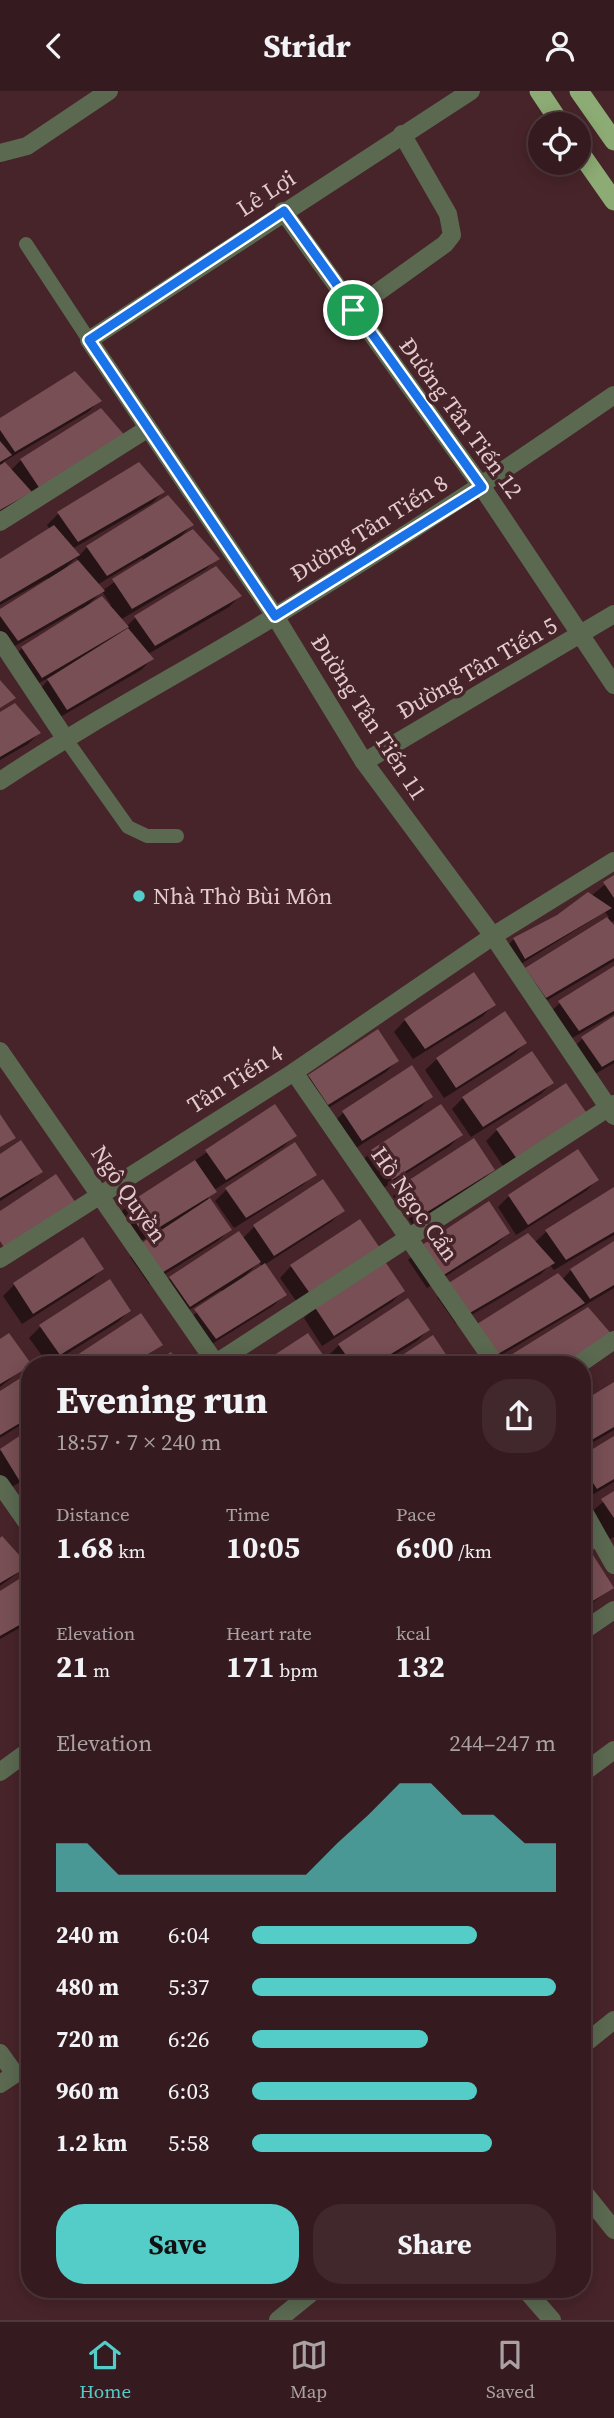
<!DOCTYPE html>
<html lang="en">
<head>
<meta charset="utf-8">
<style>
  :root { --surface:#351b1f; --page:#40282c; --text:#f1f3f6; --muted:#aaa1a4; --line:#4f393d; --accent:#54cdc8 }
  body { margin:0; font-family:"Source Serif 4",serif; background:var(--page); color:var(--text); height:100vh; display:flex; flex-direction:column; font-size:26px; white-space:nowrap }
  * { box-sizing:border-box; margin:0 }
  p { font-size:23px; color:var(--muted) }
  .icon { flex:none; width:38px; height:38px; fill:none; stroke:currentColor; stroke-width:2; stroke-linecap:round; stroke-linejoin:round }
  .map { position:relative; flex:1; overflow:hidden }
  .panel { position:absolute; left:21px; top:1265px; width:570px; height:942px; display:flex; flex-direction:column; background:var(--surface); border-radius:28px; box-shadow:0 4px 18px #0003,0 0 0 2px var(--line) }
  .panel>* { flex:none }
  .buttons { position:absolute; left:528px; top:21px; display:grid; gap:14px }
  .buttons a { display:grid; place-items:center; width:63px; height:63px; border-radius:50%; background:var(--surface); box-shadow:0 4px 18px #0003,0 0 0 2px var(--line); font-size:35px }
  .pin { position:absolute; display:grid; place-items:center; width:60px; height:60px; color:#fff; margin:-30px; border:4px solid #fff; border-radius:50%; box-shadow:0 2px 7px #0007 }
  .round { display:grid; place-items:center; flex:none; width:74px; height:74px; border-radius:28px; background:var(--page) }
  .headline { display:flex; align-items:center; justify-content:space-between; height:119px; padding:0 35px }
  h1 { font-size:38px; font-weight:700; line-height:52px }
  .metrics { display:grid; grid-template-columns:repeat(3,1fr); gap:10px; height:119px; padding:7px 35px }
  .metrics div { display:grid; align-content:center }
  .metrics b { font-size:30px; font-weight:700 }
  .metrics small { font-size:19px; font-weight:400 }
  .metrics p { font-size:19px }
  .chart { height:196px; padding:14px 35px }
  .chart p { display:flex; justify-content:space-between }
  .chart svg { width:100%; height:126px; margin-top:7px; fill:var(--accent); opacity:.7 }
  .button { display:flex; gap:14px; margin-top:auto; padding:14px 35px }
  .button a { flex:1; height:80px; border-radius:28px; background:var(--accent); color:#111; font-size:28px; font-weight:700; line-height:80px; text-align:center }
  .button a+a { background:var(--page); color:var(--text) }
  ul { padding:0 35px; list-style:none; font-size:23px }
  li { display:grid; grid-template-columns:112px 84px 1fr; align-items:center; height:52px }
  li i { height:18px; border-radius:9px; background:var(--accent) }
  header { display:flex; justify-content:space-between; align-items:center; height:91px; padding:0 35px; background:var(--surface); font-size:32px; font-weight:700 }
  .menu { display:flex; justify-content:space-around; align-items:center; height:98px; border-top:2px solid var(--line); background:var(--surface); font-size:19px; color:var(--muted) }
  .menu a { display:grid; justify-items:center; gap:4px }
  .menu .selected { color:var(--accent) }
  .map>svg:first-child { display:block }
  .shadow { fill:#0007; fill-rule:evenodd }
  .building { fill:#774f54 }
  .lines { fill:none; stroke-linecap:round; stroke-linejoin:round }
  .service { stroke:#5b6951; stroke-width:14 }
  .minor { stroke:#5b6951; stroke-width:18 }
  .tertiary { stroke:#5b6951; stroke-width:18 }
  .trunk { stroke:#8dab74; stroke-width:19 }
  .route-casing { stroke:#fff; stroke-width:14 }
  .route { stroke:#1a73e8; stroke-width:9 }
  .poi-dot { fill:#54cdc8; stroke:#472429; stroke-width:2.5 }
  .labels { text-anchor:middle; dominant-baseline:central; stroke-width:7; stroke-linejoin:round; paint-order:stroke }
  .street-label { font-size:23px; fill:#e3cbcd; stroke:#472429 }
  .poi-label { font-size:23px; fill:#e3cbcd; stroke:#472429; text-anchor:start }
</style>
</head>
<body>
<header><svg class="icon" aria-label="back" viewBox="0 0 24 24"><path d="M15 5l-7 7 7 7"/></svg>Stridr<svg class="icon" aria-label="person" viewBox="0 0 24 24"><circle cx="12" cy="8" r="4"/><path d="M4 21q1-7 8-7t8 7"/></svg></header>
<div class="map">
<svg width="614" height="2229" viewBox="0 0 614 2229">
  <rect width="100%" height="100%" fill="#472429"/>
  <g class="shadow">
    <polygon points="99,310 88,321 3,371 11,379 21,369 100,320 125,347 0,423 0,329"/>
    <path d="M163 401 152 412 72 458 79 465 87 456 192 434 179 447 217 467 206 478 120 529 126 536 135 527 215 477 240 505 229 516 148 563 152 568 141 579 55 629 37 601 52 585 30 597 11 569 22 557 82 520 81 517 6 560 0 551V520L49 489 48 487 0 514V470L50 439 47 434 58 423ZM76 467 79 471 64 478ZM142 467 144 470 102 500 97 494ZM102 500 111 514H88Z"/>
    <polygon points="0,623 39,642 28,653 0,669"/>
    <polygon points="614,786 614,830 610,832 614,837 614,870 534,917 515,889 526,878 609,826 605,821 513,878 503,859 514,848 591,805"/>
    <polygon points="614,878 614,923 567,950 548,923 560,912"/>
    <polygon points="494,913 483,925 413,968 394,941 405,929"/>
    <polygon points="505,922 525,952 514,963 444,1007 425,979 437,968"/>
    <polygon points="614,928 614,972 590,986 571,959 582,948"/>
    <polygon points="377,941 397,970 386,981 317,1024 298,997 309,986"/>
    <polygon points="411,977 431,1006 420,1017 351,1060 332,1033 343,1022"/>
    <polygon points="552,992 541,1003 471,1046 452,1018 463,1007"/>
    <polygon points="274,1016 294,1045 283,1056 214,1099 208,1107 229,1139 218,1150 149,1193 130,1166 150,1149 148,1146 133,1155 114,1128 126,1116"/>
    <polygon points="575,1035 505,1078 486,1050 497,1039"/>
    <polygon points="461,1044 450,1055 380,1099 361,1071 372,1060"/>
    <polygon points="295,1054 315,1083 303,1094 234,1137 215,1110 226,1099"/>
    <polygon points="577,1060 597,1089 586,1100 516,1144 498,1116 509,1105"/>
    <polygon points="0,1065 41,1081 29,1092 0,1110"/>
    <polygon points="493,1078 482,1090 412,1133 393,1105 404,1094"/>
    <path d="M323 1091 343 1120 331 1131 264 1174 284 1204 273 1215 204 1258 184 1231 223 1202 221 1199 178 1226 159 1198 170 1187 242 1148 254 1136ZM259 1171 262 1176 244 1186Z"/>
    <polygon points="614,1098 614,1144 554,1179 550,1174 541,1183 456,1233 437,1206 448,1195 534,1152 546,1141"/>
    <polygon points="508,1142 497,1153 427,1197 408,1169 420,1158"/>
    <polygon points="82,1149 102,1178 91,1189 22,1233 3,1205 14,1194"/>
    <polygon points="614,1152 614,1197 486,1273 571,1179"/>
    <polygon points="380,1160 299,1214 280,1187 291,1175"/>
    <polygon points="403,1200 392,1211 322,1255 304,1227 315,1216"/>
    <polygon points="129,1220 118,1231 49,1274 29,1247 40,1236"/>
    <polygon points="428,1239 417,1250 378,1274 334,1274 328,1265 339,1254"/>
    <polygon points="0,1250 29,1273 0,1296"/>
    <polygon points="160,1254 135,1274 67,1274 72,1269"/>
    <polygon points="30,1283 30,1328 0,1347 0,1302"/>
    <polygon points="614,1293 614,1339 583,1357 583,1312"/>
    <polygon points="30,1340 30,1385 7,1399 0,1389 0,1360"/>
    <polygon points="614,1347 614,1391 585,1408 583,1366"/>
    <polygon points="30,1396 30,1427 17,1409"/>
    <polygon points="614,1402 614,1446 610,1448 591,1421"/>
    <polygon points="0,1449 27,1475 0,1495"/>
    <polygon points="593,1467 613,1496 583,1519 583,1473"/>
    <polygon points="30,1494 30,1531 0,1548 0,1502"/>
  </g>
  <g class="building">
    <polygon points="75,280 102,310 15,361 0,339 0,327"/>
    <polygon points="101,317 127,347 40,398 20,368"/>
    <polygon points="0,350 12,364 0,371"/>
    <polygon points="5,371 32,401 0,419 0,374"/>
    <polygon points="139,371 165,401 78,451 57,421"/>
    <polygon points="168,404 194,434 107,485 86,455"/>
    <polygon points="54,434 80,464 0,511 0,468"/>
    <polygon points="193,438 220,468 132,518 112,488"/>
    <polygon points="78,469 105,500 18,550 0,525 0,518"/>
    <polygon points="216,475 242,505 155,555 134,525"/>
    <polygon points="102,505 129,536 42,587 21,556"/>
    <polygon points="128,537 154,568 67,619 47,588"/>
    <polygon points="0,589 16,607 0,617"/>
    <polygon points="15,612 41,642 0,666 0,621"/>
    <polygon points="614,784 614,807 603,791"/>
    <polygon points="588,801 612,817 525,868 513,847 557,824"/>
    <polygon points="607,826 614,834 614,867 546,907 525,877"/>
    <polygon points="614,875 614,920 579,940 558,910"/>
    <polygon points="474,881 496,914 425,958 404,928"/>
    <polygon points="505,920 527,952 456,997 436,967"/>
    <polygon points="614,925 614,969 602,976 581,946"/>
    <polygon points="378,938 399,970 328,1014 308,984"/>
    <polygon points="532,960 554,992 483,1036 462,1006"/>
    <polygon points="412,974 433,1006 362,1050 342,1020"/>
    <polygon points="566,992 588,1024 517,1068 496,1038"/>
    <polygon points="275,1013 297,1045 226,1089 205,1059"/>
    <polygon points="441,1013 463,1044 392,1089 371,1059"/>
    <polygon points="0,1023 16,1047 0,1056"/>
    <polygon points="474,1047 495,1079 424,1123 403,1093"/>
    <polygon points="21,1049 43,1081 0,1107 0,1063"/>
    <polygon points="295,1051 317,1084 246,1127 225,1097"/>
    <polygon points="578,1058 599,1089 528,1134 508,1104"/>
    <polygon points="195,1069 217,1101 145,1145 124,1115"/>
    <polygon points="56,1083 78,1115 6,1159 0,1150 0,1120"/>
    <polygon points="323,1088 345,1120 274,1165 253,1134"/>
    <polygon points="614,1096 614,1141 566,1169 545,1139"/>
    <polygon points="210,1107 232,1139 160,1183 140,1153"/>
    <polygon points="489,1110 510,1142 439,1187 419,1156"/>
    <polygon points="360,1128 382,1160 311,1204 290,1174"/>
    <polygon points="239,1140 261,1171 190,1216 169,1186"/>
    <polygon points="528,1142 555,1172 468,1223 447,1193"/>
    <polygon points="83,1146 104,1178 33,1223 13,1192"/>
    <polygon points="614,1150 614,1194 590,1208 570,1178"/>
    <polygon points="384,1169 405,1200 334,1245 314,1215"/>
    <polygon points="265,1172 287,1204 216,1248 194,1218"/>
    <polygon points="558,1182 585,1212 498,1263 477,1233"/>
    <polygon points="110,1188 131,1220 60,1264 39,1234"/>
    <polygon points="408,1207 430,1239 373,1274 353,1274 338,1253"/>
    <polygon points="588,1216 614,1246 567,1274 511,1274 506,1267"/>
    <polygon points="141,1222 163,1254 130,1274 75,1274 71,1268"/>
    <polygon points="9,1242 32,1274 0,1293 0,1248"/>
    <polygon points="308,1242 330,1274 259,1274"/>
    <polygon points="433,1244 453,1274 387,1274"/>
    <polygon points="171,1261 180,1274 151,1274"/>
    <polygon points="30,1281 30,1326 0,1344 0,1300"/>
    <polygon points="614,1291 614,1336 583,1354 583,1310"/>
    <polygon points="30,1338 30,1382 19,1389 0,1358"/>
    <polygon points="614,1345 614,1388 597,1398 583,1377 583,1364"/>
    <polygon points="614,1400 614,1427 601,1408"/>
    <polygon points="583,1438 596,1457 583,1465"/>
    <polygon points="2,1445 29,1475 0,1492 0,1447"/>
    <polygon points="593,1464 614,1497 583,1516 583,1471"/>
    <polygon points="24,1485 30,1491 30,1528 0,1545 0,1500"/>
  </g>
  <g class="lines">
    <g class="service">
      <polyline points="26,153 89,249"/>
      <polyline points="65,647 128,736 147,745 177,745"/>
    </g>
    <g class="minor">
      <polyline points="471,0 89,249 275,525 364,671 493,845 614,1025"/>
      <polyline points="0,62 27,55 109,0"/>
      <polyline points="283,120 482,396 614,594"/>
      <polyline points="353,219 445,153 452,144 448,123 402,43"/>
      <polyline points="0,431 147,338"/>
      <polyline points="0,549 65,647"/>
      <polyline points="364,671 614,523"/>
      <path d="M0 690C90 630 185 580 277 524 392 454 504 380 614 304"/>
      <polyline points="0,960 217,1274"/>
      <polyline points="294,981 496,1274"/>
      <polyline points="0,1168 294,981 493,845 614,770"/>
      <polyline points="216,1272 614,1013"/>
      <polyline points="578,1274 614,1249"/>
      <polyline points="0,1393 30,1436"/>
      <polyline points="583,1419 614,1474"/>
      <polyline points="0,1681 30,1659"/>
      <polyline points="583,1682 614,1659"/>
      <polyline points="583,1954 614,1929"/>
      <polyline points="0,1962 15,1983 0,1993"/>
      <polyline points="583,2100 614,2139"/>
      <polyline points="525,2198 552,2229"/>
    </g>
    <g class="tertiary">
      <polyline points="583,1540 614,1519"/>
      <polyline points="278,2229 316,2198"/>
    </g>
    <g class="trunk">
      <polyline points="539,0 561,33"/>
      <polyline points="579,0 614,50"/>
      <polyline points="579,60 614,110"/>
    </g>
  </g>
  <g class="lines">
    <g class="route-casing">
      <polygon id="route" points="284,120 482,396 275,525 89,249"/>
    </g>
    <use href="#route" class="route"/>
  </g>
  <circle class="poi-dot" cx="139" cy="805" r="7"/>
  <g class="labels">
    <g class="street-label">
      <text transform="translate(266 102) rotate(-33)">Lê Lợi</text>
      <text transform="translate(461 327) rotate(54)">Đường Tân Tiến 12</text>
      <text transform="translate(369 437) rotate(-32)">Đường Tân Tiến 8</text>
      <text transform="translate(477 577) rotate(-30)">Đường Tân Tiến 5</text>
      <text transform="translate(369 626) rotate(57)">Đường Tân Tiến 11</text>
      <text transform="translate(235 988) rotate(-32)">Tân Tiến 4</text>
      <text transform="translate(129 1103) rotate(55)">Ngô Quyền</text>
      <text transform="translate(415 1113) rotate(55)">Hồ Ngọc Cẩn</text>
    </g>
    <g class="poi-label">
      <text x="153" y="805">Nhà Thờ Bùi Môn</text>
    </g>
  </g>
</svg>
<div class="buttons">
<a><svg class="icon" aria-label="locate" viewBox="0 0 24 24"><circle cx="12" cy="12" r="6"/><path d="M12 2v4M12 18v4M2 12h4M18 12h4"/></svg></a>
</div>
<div class="pin" style="left:353px;top:219px;background:#1e9e55"><svg class="icon" aria-label="arrive" viewBox="0 0 24 24"><path d="M6 21V4h12l-3 4 3 4H6"/></svg></div>
<section class="panel">
<div class="headline"><div><h1>Evening run</h1><p>18:57 · 7 × 240 m</p></div><a class="round"><svg class="icon" aria-label="share" viewBox="0 0 24 24"><path d="M12 15V3M7 8l5-5 5 5M5 13v7h14v-7"/></svg></a></div>
<div class="metrics">
<div><p>Distance</p><b>1.68<small> km</small></b></div>
<div><p>Time</p><b>10:05</b></div>
<div><p>Pace</p><b>6:00<small> /km</small></b></div>
</div>
<div class="metrics">
<div><p>Elevation</p><b>21<small> m</small></b></div>
<div><p>Heart rate</p><b>171<small> bpm</small></b></div>
<div><p>kcal</p><b>132</b></div>
</div>
<div class="chart"><p><span>Elevation</span>244–247 m</p>
<svg viewBox="0 0 160 44" preserveAspectRatio="none"><path d="M0 44V27L10 27L20 38L30 38L40 38L50 38L60 38L70 38L80 38L90 27L100 17L110 6L120 6L130 17L140 17L150 27L160 27V44z"/></svg>
</div>
<ul>
<li><b>240 m</b>6:04<i style="width:74%"></i></li>
<li><b>480 m</b>5:37<i style="width:100%"></i></li>
<li><b>720 m</b>6:26<i style="width:58%"></i></li>
<li><b>960 m</b>6:03<i style="width:74%"></i></li>
<li><b>1.2 km</b>5:58<i style="width:79%"></i></li>
</ul>
<div class="button"><a>Save</a><a>Share</a></div>
</section>
</div>
<nav class="menu">
<a class="selected"><svg class="icon" aria-label="home" viewBox="0 0 24 24"><path d="M3 11l9-7 9 7M6 9v11h12V9"/></svg>Home</a>
<a><svg class="icon" aria-label="map" viewBox="0 0 24 24"><path d="M3 6l6-2 6 2 6-2v14l-6 2-6-2-6 2zM9 4v14M15 6v14"/></svg>Map</a>
<a><svg class="icon" aria-label="saved" viewBox="0 0 24 24"><path d="M7 4h10v16l-5-4-5 4z"/></svg>Saved</a>
</nav>
</body>
</html>
